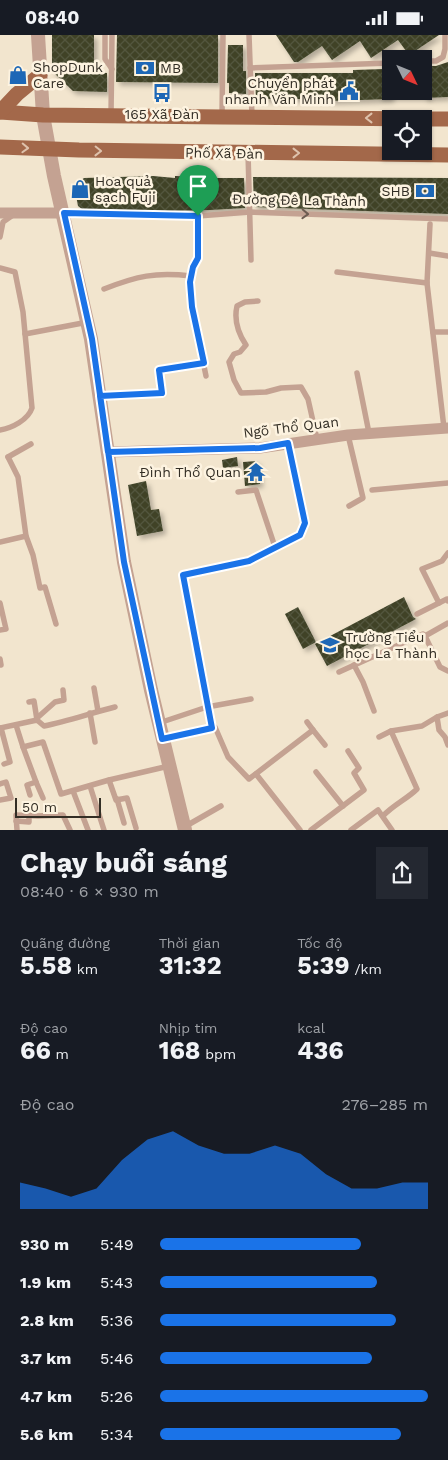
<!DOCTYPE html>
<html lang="vi">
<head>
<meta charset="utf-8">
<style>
  :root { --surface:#171b24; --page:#242831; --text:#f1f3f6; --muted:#9ea1a6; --accent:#1a73e8 }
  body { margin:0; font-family:"Work Sans",sans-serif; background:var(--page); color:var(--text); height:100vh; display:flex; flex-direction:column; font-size:19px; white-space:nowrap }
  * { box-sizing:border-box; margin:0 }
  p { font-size:16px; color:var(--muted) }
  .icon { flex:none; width:28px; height:28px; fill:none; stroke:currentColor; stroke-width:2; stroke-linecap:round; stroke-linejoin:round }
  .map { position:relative; height:795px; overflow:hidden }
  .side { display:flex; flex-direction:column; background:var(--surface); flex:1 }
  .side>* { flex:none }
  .needle { width:32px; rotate:133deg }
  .buttons { position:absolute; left:382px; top:15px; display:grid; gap:10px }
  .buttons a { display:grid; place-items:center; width:50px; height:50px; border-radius:0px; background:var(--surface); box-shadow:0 1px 4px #0004; font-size:25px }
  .scale { position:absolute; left:15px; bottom:12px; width:86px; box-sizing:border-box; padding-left:5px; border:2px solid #332e25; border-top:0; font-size:14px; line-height:18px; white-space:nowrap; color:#332e25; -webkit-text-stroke:4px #fdf3e0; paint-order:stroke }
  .pin { position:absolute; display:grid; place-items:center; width:42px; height:42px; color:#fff; margin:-51px -21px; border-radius:50% 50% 50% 0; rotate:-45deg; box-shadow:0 0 5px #0007 }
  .pin .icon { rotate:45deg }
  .round { display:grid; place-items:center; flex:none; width:52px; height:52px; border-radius:0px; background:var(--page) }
  .summary { display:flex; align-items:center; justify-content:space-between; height:85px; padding:0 20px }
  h1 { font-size:28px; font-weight:700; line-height:38px }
  .figures { display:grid; grid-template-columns:repeat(3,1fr); gap:8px; height:85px; padding:5px 20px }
  .figures div { display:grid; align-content:center }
  .figures b { font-size:25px; font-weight:700 }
  .figures small { font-size:14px; font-weight:400 }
  .figures p { font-size:14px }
  .chart { height:140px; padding:10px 20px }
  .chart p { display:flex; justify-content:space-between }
  .chart svg { width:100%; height:90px; margin-top:5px; fill:var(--accent); opacity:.7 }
  ul { padding:0 20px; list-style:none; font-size:16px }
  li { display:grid; grid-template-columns:80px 60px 1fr; align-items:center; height:38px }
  li i { height:12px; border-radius:6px; background:var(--accent) }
  .status { display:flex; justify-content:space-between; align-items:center; height:35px; padding:0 25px; background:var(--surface); direction:ltr }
  .status svg { height:14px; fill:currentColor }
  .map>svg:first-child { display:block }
  .building { fill:url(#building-cross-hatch); filter:url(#shadow) }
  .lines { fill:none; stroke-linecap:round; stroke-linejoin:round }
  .service { stroke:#c4a292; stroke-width:5.5 }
  .minor { stroke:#c4a292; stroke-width:11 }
  .tertiary { stroke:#c4a292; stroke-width:14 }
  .primary { stroke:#a3684a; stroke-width:15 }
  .oneway { stroke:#dec2ac }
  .oneway2 { stroke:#6d5c51 }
  .route-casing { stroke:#fff; stroke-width:10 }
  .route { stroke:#1a73e8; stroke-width:6 }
  .labels { text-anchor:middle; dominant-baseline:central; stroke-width:5; stroke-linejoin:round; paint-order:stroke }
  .poi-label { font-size:14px; fill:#332e25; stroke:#fdf3e0; text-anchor:start }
  .street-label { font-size:14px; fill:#332e25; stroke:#fdf3e0 }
</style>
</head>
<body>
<div class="status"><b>08:40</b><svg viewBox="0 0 49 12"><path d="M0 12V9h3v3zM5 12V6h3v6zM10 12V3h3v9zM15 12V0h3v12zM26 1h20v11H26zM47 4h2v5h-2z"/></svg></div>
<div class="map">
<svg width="448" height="795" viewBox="0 0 448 795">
  <defs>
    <pattern id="building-cross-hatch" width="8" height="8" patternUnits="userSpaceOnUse" patternTransform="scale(1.25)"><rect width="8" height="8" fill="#3f4328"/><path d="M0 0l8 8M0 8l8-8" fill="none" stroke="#53563e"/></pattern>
    <filter id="shadow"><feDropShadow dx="3.5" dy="3.5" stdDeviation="2.5" flood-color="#0004"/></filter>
  </defs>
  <rect width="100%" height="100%" fill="#f2e5ce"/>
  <g class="building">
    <polygon points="52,0 94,0 94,37 107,38 107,57 73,56 52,36"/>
    <polygon points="117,0 218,0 218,48 116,47"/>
    <polygon points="276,0 439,0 409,20 398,5 371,23 360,6 332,25 322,11 298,27 294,27"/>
    <polygon points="228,10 243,10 243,36 246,36 246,59 229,58 229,48 227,48"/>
    <polygon points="448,27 448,62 424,63 424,31 436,31"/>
    <polygon points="385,34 385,38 391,37 391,64 330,66 330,64 256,64 255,38 353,38 353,35"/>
    <polygon points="153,141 175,143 175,141 206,142 206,143 244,143 245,173 210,175 166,176 82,174 78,171 74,150 84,143"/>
    <polygon points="253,142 448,143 448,179 254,172"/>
    <polygon points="237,422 238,431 223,433 222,425"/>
    <polygon points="257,426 260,449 245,451 243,427"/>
    <polygon points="146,446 151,475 159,474 163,496 137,501 128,450"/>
    <polygon points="404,562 413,582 416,584 327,631 315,609"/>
    <polygon points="298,572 316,607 303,614 285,579"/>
  </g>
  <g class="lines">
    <g class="service">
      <polyline points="105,0 105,24 112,34"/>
      <polyline points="249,0 252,81"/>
      <polyline points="424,26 436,26 443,22 445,14 445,0"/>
      <polyline points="250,33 391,28"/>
      <polyline points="111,80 112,0"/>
      <polyline points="222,80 223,0"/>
      <polyline points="248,118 251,225"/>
      <polyline points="64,178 77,179 198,181 250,177 448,184"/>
      <polyline points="198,181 198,223 193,232 190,247 192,272 206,341"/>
      <polyline points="430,189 427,248 444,393"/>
      <polyline points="0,202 3,187 13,180"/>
      <polyline points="429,218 448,221"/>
      <path d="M0 233 15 237 23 277 32 373C28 385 12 393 0 395"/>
      <polyline points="337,237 427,248"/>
      <path d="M104 254C137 241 155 237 191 241"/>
      <path d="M258 266 245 267 237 271C234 284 238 298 246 310L240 317 234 319 229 327 234 345 241 358 266 357 281 353 301 352 308 364 317 404"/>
      <polyline points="433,297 448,297"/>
      <polyline points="25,299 88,287"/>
      <polyline points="357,338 369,398"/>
      <polyline points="100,361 162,358 159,335 204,328"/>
      <polyline points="348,400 363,463 349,471"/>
      <polyline points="8,422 18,442 26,501 33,520 40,553 45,552 56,589"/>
      <polyline points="8,422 31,409"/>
      <polyline points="372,455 448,448"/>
      <polyline points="238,457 256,455 275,512"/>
      <polyline points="0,507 26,501"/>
      <polyline points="0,568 6,594 0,595"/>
      <polyline points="439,568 422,534 442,526 448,518"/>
      <polyline points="417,579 447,564 448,566"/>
      <polyline points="448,588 425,601 440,632 448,636"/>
      <polyline points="0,624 1,630"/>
      <polyline points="354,630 363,647 374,676"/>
      <polyline points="339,637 423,599 425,601"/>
      <polyline points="94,653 98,676"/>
      <polyline points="29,667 34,666 37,685"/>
      <polyline points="90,678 95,707"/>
      <polyline points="448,678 437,682 439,695 445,702 448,710"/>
      <polyline points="37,683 55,667 64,665 63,655"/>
      <polyline points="307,687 313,695"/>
      <polyline points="159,688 207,672 251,664"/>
      <polyline points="16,690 23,712 43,707 61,759 109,745 169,731"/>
      <path d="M0 693 37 685 44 691C68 686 91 678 115 672"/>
      <polyline points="1,693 10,727 4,729"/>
      <polyline points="212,693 183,540 249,526 300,500 305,488 288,409"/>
      <polyline points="379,702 391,696 422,691 437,682"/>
      <polyline points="162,704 215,692 228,722 249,744 313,695 325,710"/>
      <polyline points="23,712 36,747 27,750 30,760"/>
      <polyline points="316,737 343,771"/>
      <polyline points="256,739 300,795"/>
      <polyline points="109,745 116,765 127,763 136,793"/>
      <polyline points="36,747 43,763"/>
      <polyline points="0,749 6,747 11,763 0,765"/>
      <polyline points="90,751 104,795"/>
      <polyline points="73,756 88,795"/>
      <polyline points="117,764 124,788"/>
      <path d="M383 781C393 770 407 764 417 754L391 696"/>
      <polyline points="16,786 29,787 29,780"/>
      <polyline points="186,791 221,771"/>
      <polyline points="17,795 16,780 38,781 63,780 70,795"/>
      <polyline points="311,795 364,755 354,738 359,733 348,716"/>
      <polyline points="351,795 378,775 392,795"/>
    </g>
    <g class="minor">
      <polyline points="0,178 64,178"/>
      <polyline points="108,417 260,413 348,400 448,393"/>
    </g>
    <polyline class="tertiary" points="38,0 43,80 54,141 91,304 124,527 151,655 185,795"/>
    <g class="primary">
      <polyline points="0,77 43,80 222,82 418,84"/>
      <polyline points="0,77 17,59 40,40"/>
      <polyline points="424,84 448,84"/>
      <polyline points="0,112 79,115 448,120"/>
    </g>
  </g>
  <defs><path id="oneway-chevron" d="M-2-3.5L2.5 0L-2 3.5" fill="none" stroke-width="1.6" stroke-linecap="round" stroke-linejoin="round" transform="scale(1.25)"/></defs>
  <g class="oneway">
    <use href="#oneway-chevron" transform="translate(369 83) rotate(-180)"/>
    <use href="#oneway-chevron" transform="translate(25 113) rotate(2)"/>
    <use href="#oneway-chevron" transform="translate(98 116) rotate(1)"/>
    <use href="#oneway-chevron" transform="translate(296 118)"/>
  </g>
  <use class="oneway2" href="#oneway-chevron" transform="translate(305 179) rotate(2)"/>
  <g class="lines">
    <g class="route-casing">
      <polyline id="route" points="198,181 64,178 92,304 124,527 162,704 212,693 183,540 249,526 300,500 305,488 288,408 260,413 108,417 100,361 162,358 159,335 204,328 192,272 190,247 193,232 198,223 198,181"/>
    </g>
    <use href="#route" class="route"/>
  </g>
  <defs>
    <g id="bank-bare" transform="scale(1.5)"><path d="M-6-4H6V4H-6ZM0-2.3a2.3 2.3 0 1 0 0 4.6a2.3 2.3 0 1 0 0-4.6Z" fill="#1d67b6" stroke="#fdf3e0" stroke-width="2.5" paint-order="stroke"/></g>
    <g id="shop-bare" transform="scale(1.5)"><path d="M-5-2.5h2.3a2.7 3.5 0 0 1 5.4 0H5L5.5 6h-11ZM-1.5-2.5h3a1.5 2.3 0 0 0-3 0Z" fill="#1d67b6" stroke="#fdf3e0" stroke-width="2.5" paint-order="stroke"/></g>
    <g id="civic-bare" transform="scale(1.5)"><path d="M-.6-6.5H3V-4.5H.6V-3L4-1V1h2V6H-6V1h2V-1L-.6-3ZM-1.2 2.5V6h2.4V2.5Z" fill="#1d67b6" stroke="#fdf3e0" stroke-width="2.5" paint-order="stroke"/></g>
    <g id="bus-bare" transform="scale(1.5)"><path d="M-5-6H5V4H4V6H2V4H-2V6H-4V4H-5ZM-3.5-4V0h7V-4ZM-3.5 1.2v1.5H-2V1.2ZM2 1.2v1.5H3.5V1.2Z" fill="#1d67b6" stroke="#fdf3e0" stroke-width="2.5" paint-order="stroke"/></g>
    <g id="temple-bare" transform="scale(1.5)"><path d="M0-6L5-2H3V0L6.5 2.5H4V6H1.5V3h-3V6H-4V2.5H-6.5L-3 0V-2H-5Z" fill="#1d67b6" stroke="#fdf3e0" stroke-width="2.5" paint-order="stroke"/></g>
    <g id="school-bare" transform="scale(1.5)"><path d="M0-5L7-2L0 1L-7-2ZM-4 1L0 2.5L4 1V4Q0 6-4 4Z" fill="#1d67b6" stroke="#fdf3e0" stroke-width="2.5" paint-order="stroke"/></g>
  </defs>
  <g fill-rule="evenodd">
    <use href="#bank-bare" x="145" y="33"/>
    <use href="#shop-bare" x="18" y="40"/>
    <use href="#civic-bare" x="349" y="56"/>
    <use href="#bus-bare" x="162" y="58"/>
    <use href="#shop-bare" x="80" y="154"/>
    <use href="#bank-bare" x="425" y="156"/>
    <use href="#temple-bare" x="256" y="437"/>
    <use href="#school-bare" x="330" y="610"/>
  </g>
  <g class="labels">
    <g class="poi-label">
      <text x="33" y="32">ShopDunk<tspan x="33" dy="16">Care</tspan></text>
      <text x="160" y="33">MB</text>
      <text x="334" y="48" text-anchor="end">Chuyển phát<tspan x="334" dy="16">nhanh Văn Minh</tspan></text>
      <text x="162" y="79" text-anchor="middle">165 Xã Đàn</text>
      <text x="95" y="146">Hoa quả<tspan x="95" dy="16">sạch Fuji</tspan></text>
      <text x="410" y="156" text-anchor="end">SHB</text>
      <text x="241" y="437" text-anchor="end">Đình Thổ Quan</text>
      <text x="345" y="602">Trường Tiểu<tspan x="345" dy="16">học La Thành</tspan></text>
    </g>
    <g class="street-label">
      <text transform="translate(224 118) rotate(1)">Phố Xã Đàn</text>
      <text transform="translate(299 165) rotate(1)">Đường Đê La Thành</text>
      <text transform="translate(291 392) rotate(-7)">Ngõ Thổ Quan</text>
    </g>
  </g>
</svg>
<div class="buttons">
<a><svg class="needle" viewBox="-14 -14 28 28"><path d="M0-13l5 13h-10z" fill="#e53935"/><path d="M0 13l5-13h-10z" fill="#9ea1a6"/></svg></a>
<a><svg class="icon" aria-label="locate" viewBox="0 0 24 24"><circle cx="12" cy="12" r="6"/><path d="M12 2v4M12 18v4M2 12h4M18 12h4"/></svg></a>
</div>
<div class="scale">50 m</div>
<div class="pin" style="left:198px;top:181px;background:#1e9e55"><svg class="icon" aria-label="arrive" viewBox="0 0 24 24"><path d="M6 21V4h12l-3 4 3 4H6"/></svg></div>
</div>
<section class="side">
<div class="summary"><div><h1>Chạy buổi sáng</h1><p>08:40 · 6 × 930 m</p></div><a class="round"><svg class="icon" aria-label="share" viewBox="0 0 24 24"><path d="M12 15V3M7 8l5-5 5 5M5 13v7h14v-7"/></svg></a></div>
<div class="figures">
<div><p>Quãng đường</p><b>5.58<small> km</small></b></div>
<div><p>Thời gian</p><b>31:32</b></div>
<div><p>Tốc độ</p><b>5:39<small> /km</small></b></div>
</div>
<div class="figures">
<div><p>Độ cao</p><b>66<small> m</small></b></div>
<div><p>Nhịp tim</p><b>168<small> bpm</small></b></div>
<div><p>kcal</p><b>436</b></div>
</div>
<div class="chart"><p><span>Độ cao</span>276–285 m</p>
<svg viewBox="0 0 160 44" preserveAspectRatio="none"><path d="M0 44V31L10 34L20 38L30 34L40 20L50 10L60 6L70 13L80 17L90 17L100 13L110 17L120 27L130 34L140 34L150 31L160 31V44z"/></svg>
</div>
<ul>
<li><b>930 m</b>5:49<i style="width:75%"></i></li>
<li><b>1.9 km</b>5:43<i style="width:81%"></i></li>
<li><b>2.8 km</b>5:36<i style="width:88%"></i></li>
<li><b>3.7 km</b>5:46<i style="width:79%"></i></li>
<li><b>4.7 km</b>5:26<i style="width:100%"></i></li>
<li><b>5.6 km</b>5:34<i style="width:90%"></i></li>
</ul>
</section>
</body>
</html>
